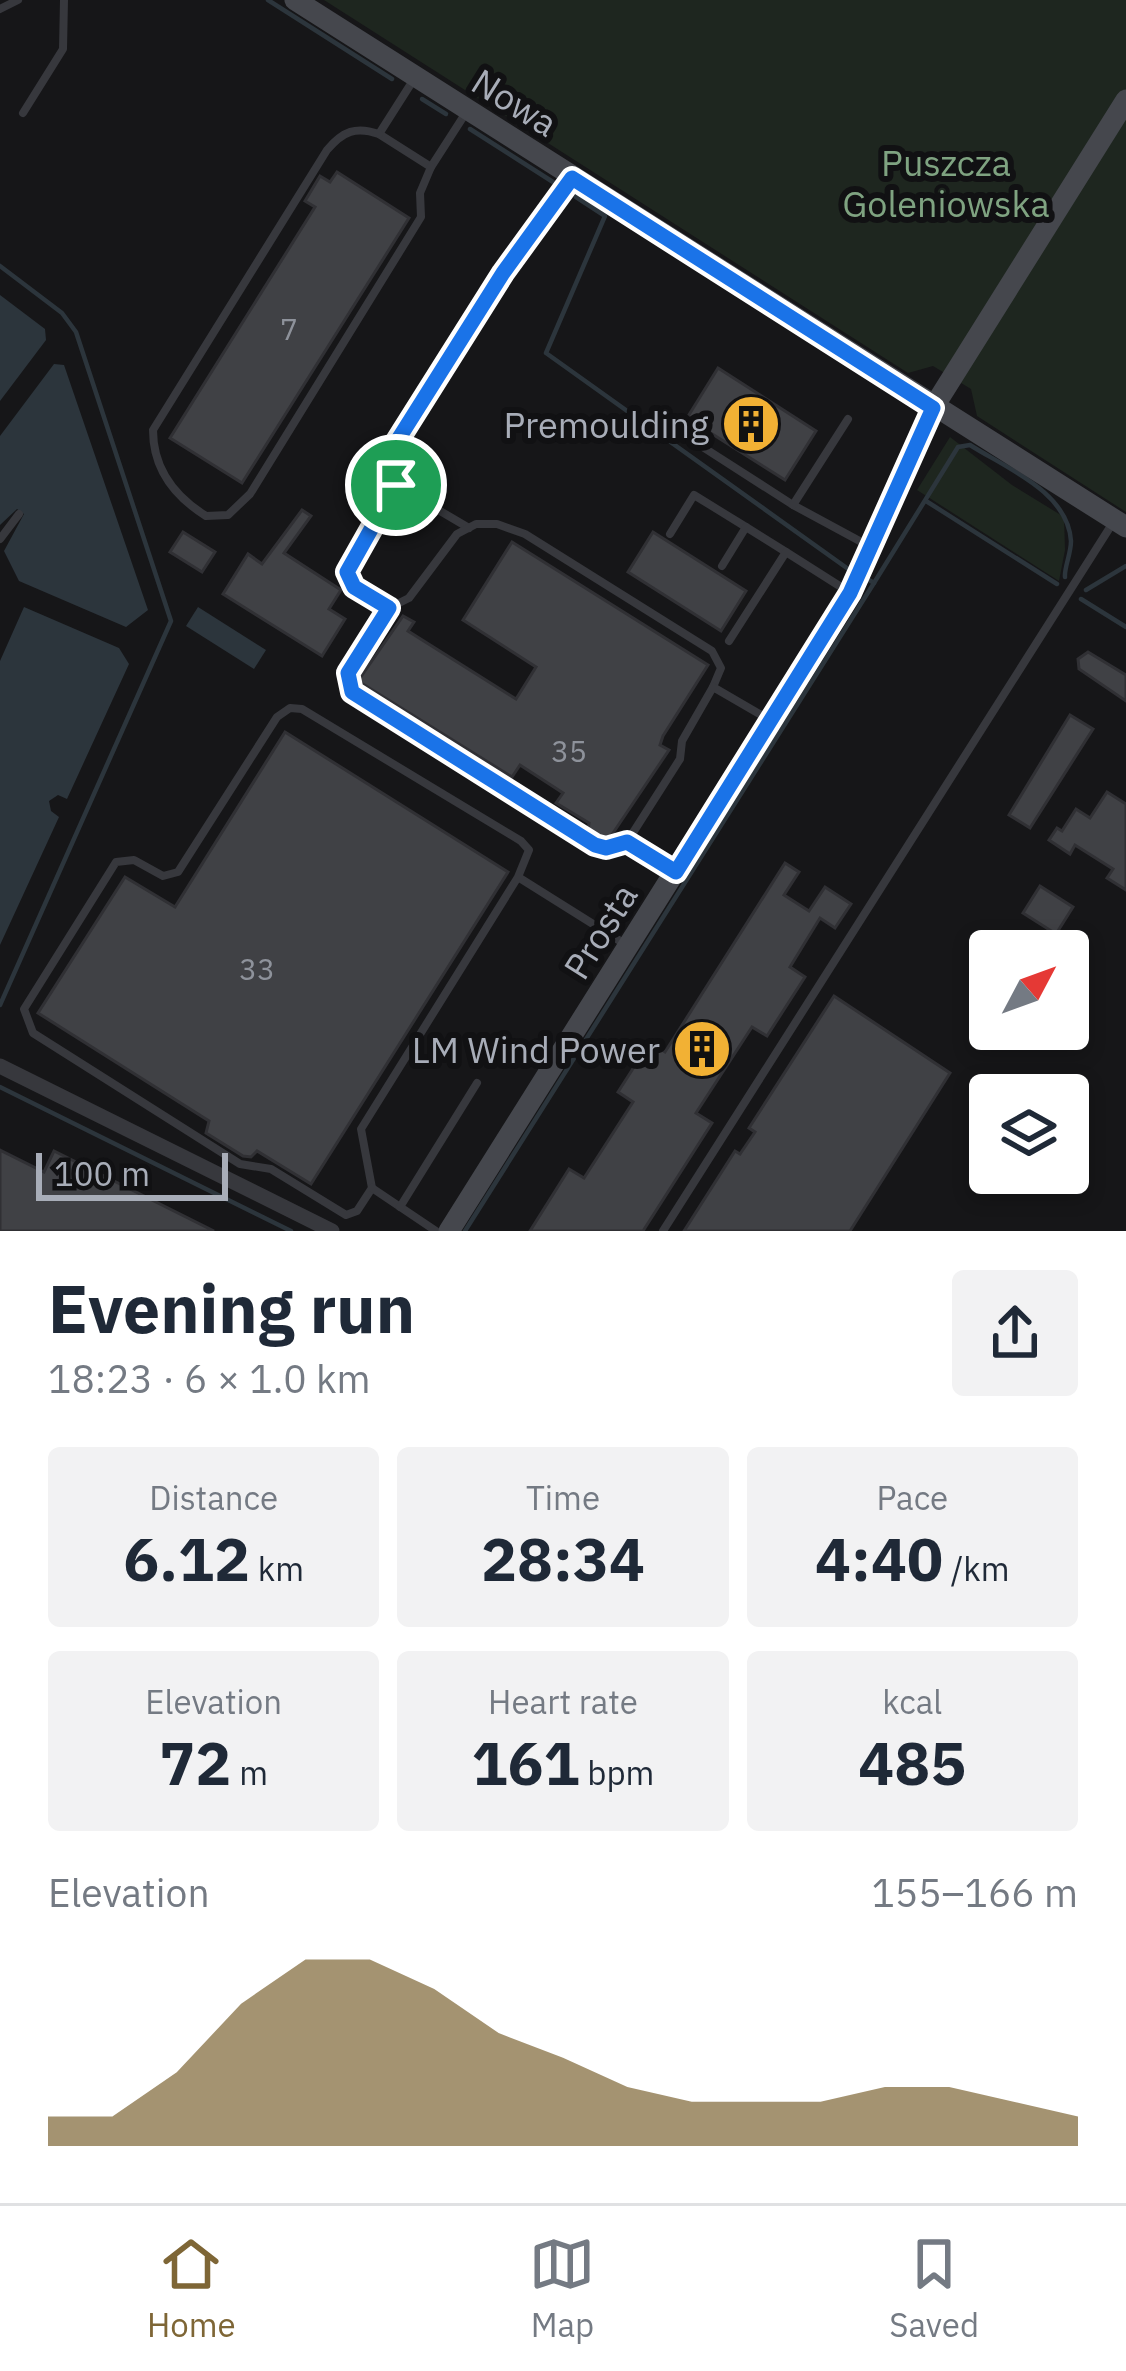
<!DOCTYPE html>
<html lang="en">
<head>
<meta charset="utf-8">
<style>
  :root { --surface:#fff; --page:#f2f2f3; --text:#1f2937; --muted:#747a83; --line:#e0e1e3; --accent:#7e6636 }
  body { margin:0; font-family:"IBM Plex Sans",sans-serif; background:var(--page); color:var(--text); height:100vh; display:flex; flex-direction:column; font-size:45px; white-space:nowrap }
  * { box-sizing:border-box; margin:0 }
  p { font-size:39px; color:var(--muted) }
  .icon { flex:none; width:66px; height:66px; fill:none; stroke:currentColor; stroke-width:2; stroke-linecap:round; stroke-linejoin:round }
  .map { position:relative; height:1231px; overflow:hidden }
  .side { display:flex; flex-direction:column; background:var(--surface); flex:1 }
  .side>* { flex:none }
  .needle { width:78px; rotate:49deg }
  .tools { position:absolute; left:969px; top:930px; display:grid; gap:24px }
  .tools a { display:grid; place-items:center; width:120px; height:120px; border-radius:12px; background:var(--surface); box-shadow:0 6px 18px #0003; font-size:60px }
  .scale { position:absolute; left:36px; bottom:30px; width:192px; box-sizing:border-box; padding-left:12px; border:6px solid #a8adb8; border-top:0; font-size:33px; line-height:42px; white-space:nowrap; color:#a8adb8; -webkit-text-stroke:9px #111113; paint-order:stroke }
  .pin { position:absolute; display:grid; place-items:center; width:102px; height:102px; color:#fff; margin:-51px; border:6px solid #fff; border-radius:50%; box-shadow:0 3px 12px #0007 }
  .round { display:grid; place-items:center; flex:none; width:126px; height:126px; border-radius:12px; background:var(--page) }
  .summary { display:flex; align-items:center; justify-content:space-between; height:204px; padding:0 48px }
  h1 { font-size:66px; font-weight:800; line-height:90px }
  .figures { display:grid; grid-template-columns:repeat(3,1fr); gap:18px; height:204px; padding:12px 48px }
  .figures div { display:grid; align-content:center; border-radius:12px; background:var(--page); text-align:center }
  .figures b { font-size:60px; font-weight:800 }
  .figures small { font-size:33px; font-weight:400 }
  .figures p { font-size:33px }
  .chart { height:336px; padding:24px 48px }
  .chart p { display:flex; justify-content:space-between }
  .chart svg { width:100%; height:216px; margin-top:12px; fill:var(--accent); opacity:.7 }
  .tab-bar { display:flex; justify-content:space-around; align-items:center; height:168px; border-top:3px solid var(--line); background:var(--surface); font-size:33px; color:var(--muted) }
  .tab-bar a { display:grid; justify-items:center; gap:6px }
  .tab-bar .selected { color:var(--accent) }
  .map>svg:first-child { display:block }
  .green { fill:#1e261f }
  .water { fill:#2c353c }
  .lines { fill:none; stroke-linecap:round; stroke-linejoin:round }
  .stream { stroke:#2c353c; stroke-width:4.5 }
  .building { fill:#404145; stroke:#303034; stroke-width:3 }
  .lane { stroke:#37383d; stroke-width:8 }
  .street { stroke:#37383d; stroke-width:15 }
  .secondary { stroke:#45474d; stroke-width:21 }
  .route-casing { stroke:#fff; stroke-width:24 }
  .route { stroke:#1a73e8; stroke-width:15 }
  .labels { text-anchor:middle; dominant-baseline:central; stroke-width:12; stroke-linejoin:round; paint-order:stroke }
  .number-label { font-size:30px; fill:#8e929b }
  .street-label { font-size:36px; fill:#a8adb8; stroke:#111113 }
  .park-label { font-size:36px; fill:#7fa381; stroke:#111113 }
  .poi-label { font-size:36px; fill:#a8adb8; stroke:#111113; text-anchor:end }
</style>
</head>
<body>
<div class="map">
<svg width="1126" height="1231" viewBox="0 0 1126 1231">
  <rect width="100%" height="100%" fill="#161618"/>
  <g class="green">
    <polygon points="324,0 1126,0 1126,512 977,416 971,389 933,366 908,373"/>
    <polygon points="950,437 1012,485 1064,517 1065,550 1059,581 917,490"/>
  </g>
  <g class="water">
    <polygon points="0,295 45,329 46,340 0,401"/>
    <polygon points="54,364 64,365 148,610 126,627 19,581 4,551 24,514 17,509 0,525 0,436"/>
    <polygon points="24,607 119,648 129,664 67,799 58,795 49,801 51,811 59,817 0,945 0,661"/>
    <polygon points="198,607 266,650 254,669 186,626"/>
  </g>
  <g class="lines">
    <g class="stream">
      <polyline points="268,0 392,79"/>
      <polyline points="422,99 446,114"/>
      <polyline points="470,129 553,182"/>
      <polyline points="576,197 605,216 546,353 851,571"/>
      <polyline points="0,266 62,313 76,332 171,621 0,1005"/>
      <polyline points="926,501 1057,584"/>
      <path d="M869 580 874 583 958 447 970 445C1006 468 1068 492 1071 541 1071 554 1064 568 1065 577"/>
      <polyline points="1086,590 1126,566"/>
      <polyline points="1081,599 1126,627"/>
      <polyline points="0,1087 291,1231"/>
      <polyline points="465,1231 874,583"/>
    </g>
  </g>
  <g class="building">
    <polygon points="337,172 409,218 242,483 170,438 315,207 305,201 320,176 330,182"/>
    <polygon points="718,368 816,431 785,480 687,418"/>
    <polygon points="302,510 311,516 284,553 341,590 329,609 345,619 322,656 223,594 248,554 262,564"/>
    <polygon points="183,532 215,552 202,572 170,552"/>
    <polygon points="653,532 746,591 721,631 628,572"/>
    <polygon points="512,542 708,665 663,736 660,745 669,750 609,839 588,831 589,823 556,803 563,793 520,765 512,777 358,681 403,616 414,622 408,631 516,699 536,667 463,620"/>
    <polygon points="1088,652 1126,675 1126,701 1079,669 1078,659"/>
    <polygon points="1070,715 1093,729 1030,828 1009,815"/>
    <polygon points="285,732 508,872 311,1184 257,1151 251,1157 243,1156 206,1133 209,1121 38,1013 125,877 175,907"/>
    <polygon points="1107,792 1126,804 1126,890 1107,878 1113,869 1075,845 1070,854 1049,840 1057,828 1062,831 1076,809 1090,818"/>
    <polygon points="785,863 799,872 784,895 809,911 825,887 851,904 835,928 820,918 790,967 805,977 767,1036 752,1027 696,1113 712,1123 643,1231 530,1231 569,1169 584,1178 633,1102 618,1092 650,1042 665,1052"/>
    <polygon points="1040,886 1073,907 1056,934 1023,913"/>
    <polygon points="834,996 950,1073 850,1231 684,1231 735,1151 740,1154 755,1132 749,1128"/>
    <polygon points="0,1150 44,1172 54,1151 214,1231 0,1231"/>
  </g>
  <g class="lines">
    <g class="lane">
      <polyline points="0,9 18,0"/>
      <polyline points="414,79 379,134 431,167 467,111"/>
      <polyline points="23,113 63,49 64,0"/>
      <path d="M379 134C356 126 343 131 327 150L153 430C153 469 174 496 206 516L228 515 250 494 421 217 420 193 431 167"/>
      <polyline points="684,435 793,505 867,545"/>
      <polyline points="396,485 469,528"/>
      <polyline points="793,505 848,419"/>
      <polyline points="670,534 694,495 746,527"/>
      <polyline points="0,539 19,514"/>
      <polyline points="722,566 746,527 786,552"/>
      <polyline points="388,608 354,587 347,572 396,485 377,473 503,273 571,179"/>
      <polyline points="729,641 786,552 849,592"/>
      <polyline points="627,842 607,848 595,845 352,692 348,673 389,608 409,598 457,534 476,524 497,524 525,534 712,651 721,668 713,687"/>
      <polyline points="672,870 627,842 680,759 682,741 713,687 770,720"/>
      <polyline points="518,877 529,850 521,841 302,709 290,708 277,717 178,872 163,876 134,860 116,862 24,1009 33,1033 240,1164 271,1169 346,1215 357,1211 372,1188 361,1129 518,877 628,946"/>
      <polyline points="372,1188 436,1231"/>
      <polyline points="400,1207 477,1083"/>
      <polyline points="663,1231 1114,521"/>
    </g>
    <polyline class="street" points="0,1066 332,1231"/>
    <g class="secondary">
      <polyline points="295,0 1126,527"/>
      <polyline points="449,1231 850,593 933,408 1126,100"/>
    </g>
  </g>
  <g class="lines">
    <g class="route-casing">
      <polygon id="route" points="572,178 933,408 850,593 676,872 627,842 606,848 595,845 352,692 348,673 389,608 354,587 347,572 396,485 377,473 503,273"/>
    </g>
    <use href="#route" class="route"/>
  </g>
  <defs>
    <g id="building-disc" transform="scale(3)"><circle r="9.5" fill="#f2b134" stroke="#111113"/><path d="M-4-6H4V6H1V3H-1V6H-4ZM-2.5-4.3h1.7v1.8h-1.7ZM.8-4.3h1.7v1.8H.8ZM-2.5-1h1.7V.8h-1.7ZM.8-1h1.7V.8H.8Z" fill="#111"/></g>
  </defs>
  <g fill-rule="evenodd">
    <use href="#building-disc" x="751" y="424"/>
    <use href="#building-disc" x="702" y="1049"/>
  </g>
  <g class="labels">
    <g class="number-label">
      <text x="289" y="328">7</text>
      <text x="569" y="750">35</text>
      <text x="257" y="968">33</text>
    </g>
    <g class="street-label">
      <text transform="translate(515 102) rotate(32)">Nowa</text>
      <text transform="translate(600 931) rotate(-58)">Prosta</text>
    </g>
    <g class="park-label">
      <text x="946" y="162">Puszcza<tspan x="946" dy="41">Goleniowska</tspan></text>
    </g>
    <g class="poi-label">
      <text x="709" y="424">Premoulding</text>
      <text x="660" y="1049">LM Wind Power</text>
    </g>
  </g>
</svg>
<div class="tools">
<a><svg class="needle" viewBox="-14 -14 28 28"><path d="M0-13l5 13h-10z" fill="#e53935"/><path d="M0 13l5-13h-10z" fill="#747a83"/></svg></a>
<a><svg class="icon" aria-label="layers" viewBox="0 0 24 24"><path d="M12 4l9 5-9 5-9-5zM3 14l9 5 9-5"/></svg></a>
</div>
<div class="scale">100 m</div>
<div class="pin" style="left:396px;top:485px;background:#1e9e55"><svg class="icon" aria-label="arrive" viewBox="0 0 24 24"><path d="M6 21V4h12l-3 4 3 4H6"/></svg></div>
</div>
<section class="side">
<div class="summary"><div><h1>Evening run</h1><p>18:23 · 6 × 1.0 km</p></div><a class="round"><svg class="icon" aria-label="share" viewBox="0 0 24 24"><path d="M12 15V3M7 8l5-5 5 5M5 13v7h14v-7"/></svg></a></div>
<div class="figures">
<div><p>Distance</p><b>6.12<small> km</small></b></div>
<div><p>Time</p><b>28:34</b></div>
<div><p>Pace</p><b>4:40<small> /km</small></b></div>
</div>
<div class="figures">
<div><p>Elevation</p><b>72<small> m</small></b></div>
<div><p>Heart rate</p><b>161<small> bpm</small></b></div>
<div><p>kcal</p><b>485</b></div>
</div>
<div class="chart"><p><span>Elevation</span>155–166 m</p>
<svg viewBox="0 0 160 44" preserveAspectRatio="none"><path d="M0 44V38L10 38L20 29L30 15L40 6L50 6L60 12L70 21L80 26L90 32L100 35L110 35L120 35L130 32L140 32L150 35L160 38V44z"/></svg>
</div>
</section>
<nav class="tab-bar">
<a class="selected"><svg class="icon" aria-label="home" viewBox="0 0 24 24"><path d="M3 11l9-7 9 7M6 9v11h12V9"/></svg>Home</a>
<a><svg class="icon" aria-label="map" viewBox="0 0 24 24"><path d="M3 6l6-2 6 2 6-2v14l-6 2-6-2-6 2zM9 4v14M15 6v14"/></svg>Map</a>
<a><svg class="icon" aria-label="saved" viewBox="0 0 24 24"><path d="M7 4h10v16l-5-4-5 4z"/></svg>Saved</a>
</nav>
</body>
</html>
